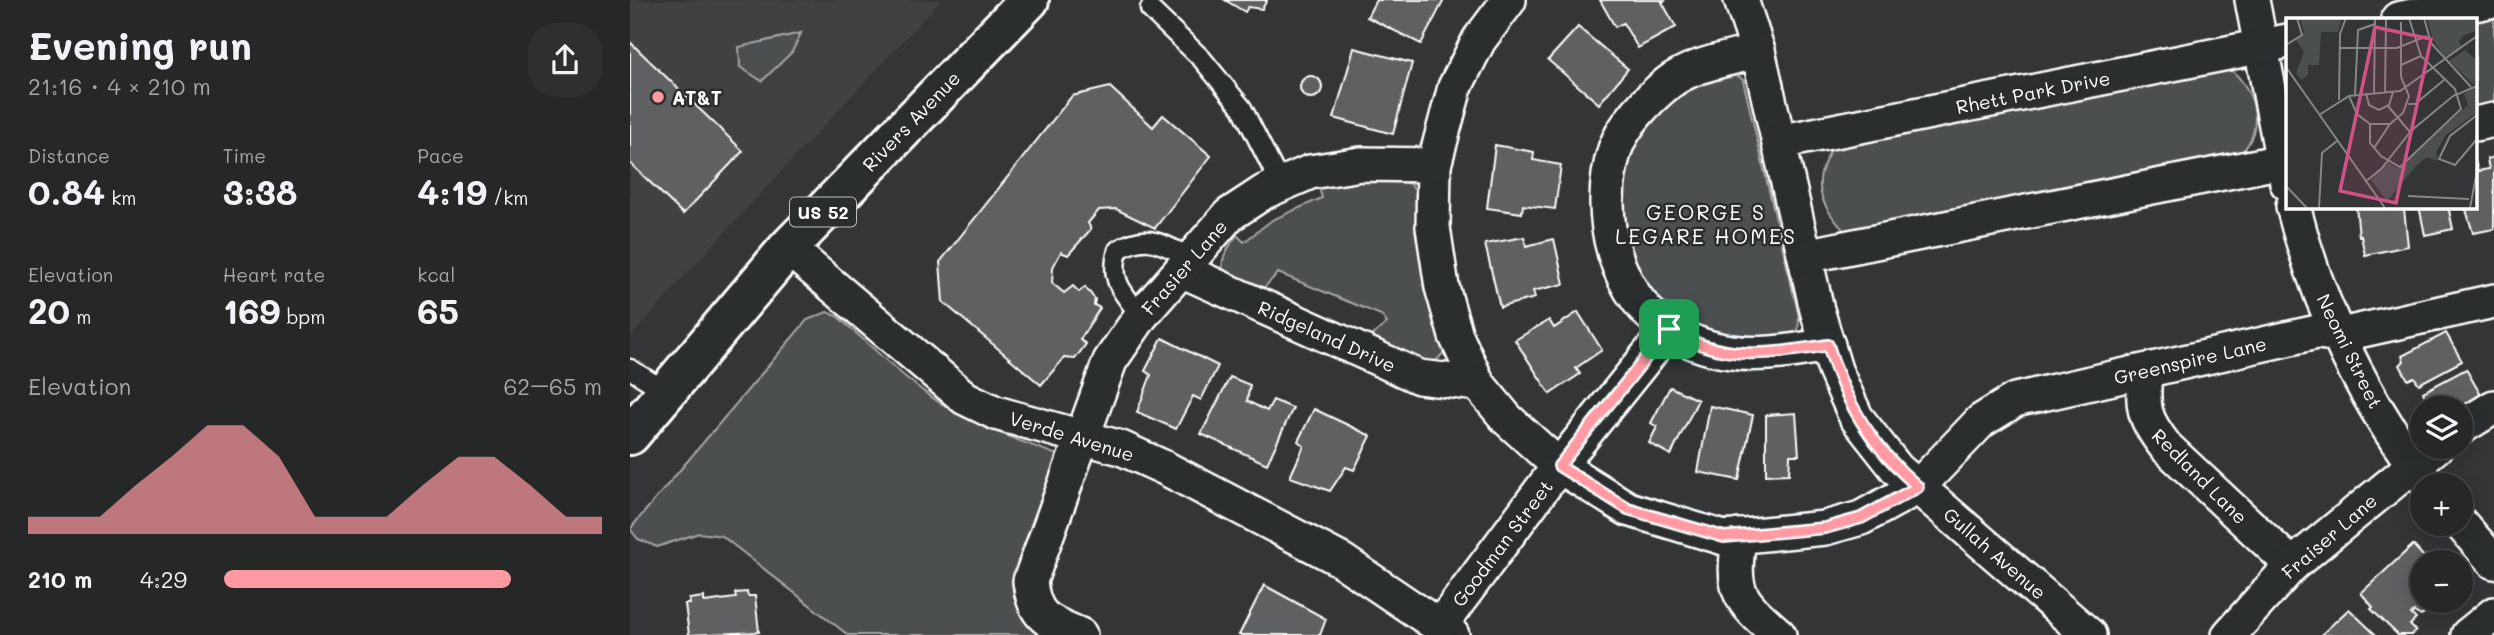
<!DOCTYPE html>
<html lang="en">
<head>
<meta charset="utf-8">
<style>
  :root { --surface:#262828; --page:#2e3030; --text:#f1f3f6; --muted:#a4a6a8; --line:#424445; --accent:#ff9aa2 }
  body { margin:0; font-family:Mali,sans-serif; background:var(--page); color:var(--text); height:100vh; display:flex; flex-direction:column; font-size:26px; white-space:nowrap }
  * { box-sizing:border-box; margin:0 }
  p { font-size:23px; color:var(--muted) }
  .icon { flex:none; width:38px; height:38px; fill:none; stroke:currentColor; stroke-width:2; stroke-linecap:round; stroke-linejoin:round }
  .map { position:relative; flex:1; overflow:hidden }
  .drawer { display:flex; flex-direction:column; background:var(--surface); width:630px }
  .drawer>* { flex:none }
  .controls { position:absolute; left:1780px; top:396px; display:grid; gap:14px }
  .controls a { display:grid; place-items:center; width:63px; height:63px; border-radius:50%; background:var(--surface); box-shadow:0 4px 18px #0003,0 0 0 2px var(--line); font-size:35px }
  .pin { position:absolute; display:grid; place-items:center; width:60px; height:60px; color:#fff; margin:-30px; border-radius:14px; box-shadow:0 4px 10px #0006 }
  .round { display:grid; place-items:center; flex:none; width:74px; height:74px; border-radius:28px; background:var(--page) }
  .headline { display:flex; align-items:center; justify-content:space-between; height:119px; padding:0 28px }
  h1 { font-size:38px; font-weight:800; line-height:52px }
  .stats { display:grid; grid-template-columns:repeat(3,1fr); gap:10px; height:119px; padding:7px 28px }
  .stats div { display:grid; align-content:center }
  .stats b { font-size:35px; font-weight:800 }
  .stats small { font-size:19px; font-weight:400 }
  .stats p { font-size:19px }
  .chart { height:196px; padding:14px 28px }
  .chart p { display:flex; justify-content:space-between }
  .chart svg { width:100%; height:126px; margin-top:7px; fill:var(--accent); opacity:.7 }
  ul { padding:0 28px; list-style:none; font-size:23px }
  li { display:grid; grid-template-columns:112px 84px 1fr; align-items:center; height:52px }
  li i { height:18px; border-radius:9px; background:var(--accent) }
  main { display:flex; flex:1; min-height:0 }
  .map>svg:first-child { display:block }
  .built { fill:#404243 }
  .green { fill:#4c4f50; stroke:#a6a7a8; stroke-width:2 }
  .building { fill:#5f6162; stroke:#fff; stroke-width:2 }
  .lines { fill:none; stroke-linecap:round; stroke-linejoin:round }
  .lane-casing { stroke:#fff; stroke-width:23 }
  .street-casing { stroke:#fff; stroke-width:38 }
  .primary-casing { stroke:#fff; stroke-width:44 }
  .lane { stroke:#2a2d2e; stroke-width:18 }
  .street { stroke:#2a2d2e; stroke-width:33 }
  .primary { stroke:#2a2d2e; stroke-width:38 }
  .route-casing { stroke:#fff; stroke-width:14 }
  .route { stroke:#ff9aa2; stroke-width:9 }
  .poi-dot { fill:#ff9aa2; stroke:#2a2d2e; stroke-width:2.5 }
  .labels { text-anchor:middle; dominant-baseline:central; stroke-width:5; stroke-linejoin:round; paint-order:stroke }
  .shield { fill:#2a2d2e; stroke:#bfc0c0; stroke-width:2 }
  .shield-label { font-size:18px; font-weight:bold; fill:#fff }
  .street-label { font-size:19px; fill:#fff; stroke:#2a2d2e }
  .poi-label { font-size:19px; font-weight:bold; fill:#fff; stroke:#2a2d2e; text-anchor:start }
  .neighbourhood-label { font-size:21px; letter-spacing:2px; fill:#fff; stroke:#2a2d2e }
  .inset-road { fill:none; stroke:#858686; stroke-width:2 }
  .view { fill:#d15284; fill-opacity:0.15; stroke:#d15284; stroke-width:3.5 }
  .inset-edge { fill:none; stroke:#fff; stroke-width:3.5 }
</style>
</head>
<body>
<main>
<section class="drawer">
<div class="headline"><div><h1>Evening run</h1><p>21:16 · 4 × 210 m</p></div><a class="round"><svg class="icon" aria-label="share" viewBox="0 0 24 24"><path d="M12 15V3M7 8l5-5 5 5M5 13v7h14v-7"/></svg></a></div>
<div class="stats">
<div><p>Distance</p><b>0.84<small> km</small></b></div>
<div><p>Time</p><b>3:38</b></div>
<div><p>Pace</p><b>4:19<small> /km</small></b></div>
</div>
<div class="stats">
<div><p>Elevation</p><b>20<small> m</small></b></div>
<div><p>Heart rate</p><b>169<small> bpm</small></b></div>
<div><p>kcal</p><b>65</b></div>
</div>
<div class="chart"><p><span>Elevation</span>62–65 m</p>
<svg viewBox="0 0 160 44" preserveAspectRatio="none"><path d="M0 44V38L10 38L20 38L30 27L40 17L50 6L60 6L70 17L80 38L90 38L100 38L110 27L120 17L130 17L140 27L150 38L160 38V44z"/></svg>
</div>
<ul>
<li><b>210 m</b>4:29<i style="width:76%"></i></li>
</ul>
</section>
<div class="map">
<svg width="1864" height="635" viewBox="0 0 1864 635">
  <rect width="100%" height="100%" fill="#333536"/>
  <filter id="ink" filterUnits="userSpaceOnUse"><feTurbulence type="fractalNoise" baseFrequency=".0143" numOctaves="2"/><feDisplacementMap in="SourceGraphic" scale="14" xChannelSelector="R" yChannelSelector="G"/><feConvolveMatrix kernelMatrix="1 2 1 2 8 2 1 2 1" color-interpolation-filters="sRGB"/></filter>
  <g filter="url(#ink)">
    <polygon class="built" points="0,0 311,0 67,262 0,338"/>
    <g class="green">
      <polygon points="1864,13 1864,105 1845,109 1845,19"/>
      <polygon points="171,33 162,52 132,81 110,67 109,47"/>
      <path d="M1594 65C1624 83 1638 129 1609 155L1217 234C1189 203 1179 184 1204 145Z"/>
      <polygon points="1106,74 1113,80 1169,317 1168,332 1156,341 1119,347 1045,322 1003,268 994,238 993,174 1011,127 1069,79"/>
      <path d="M760 179 780 184 790 196 816 350 807 360 791 363 739 338 757 323 751 315 648 273 629 293C594 276 579 273 607 235L614 242 642 220 692 198 689 188 698 183Z"/>
      <path d="M197 312 207 316C244 348 280 386 323 411 356 430 392 441 427 455L430 463 391 575 430 635H218L92 536 69 533 27 547 8 539 0 529 177 320Z"/>
    </g>
    <g class="building">
      <polygon points="595,0 637,0 632,9 618,7 615,12"/>
      <polygon points="746,0 814,0 791,44 737,17"/>
      <polygon points="970,0 1036,0 1032,2 1046,27 1008,48 993,23 985,27"/>
      <polygon points="948,27 998,69 969,104 918,60"/>
      <polygon points="0,42 113,151 53,214 0,163"/>
      <polygon points="724,48 782,63 763,134 704,118"/>
      <circle cx="681" cy="87" r="11"/>
      <polygon points="480,87 523,127 533,115 581,156 525,228 486,209 469,210 458,223 461,229 438,255 431,252 423,267 422,283 434,293 443,286 449,292 455,287 465,299 464,305 470,308 450,340 456,344 445,359 434,358 411,385 313,302 310,262 442,96"/>
      <polygon points="865,145 904,152 903,160 931,165 925,209 893,205 892,213 857,208"/>
      <polygon points="1864,157 1864,229 1843,233 1835,206 1845,206 1845,161 1848,171 1859,169 1857,159"/>
      <polygon points="1726,206 1770,206 1774,209 1778,246 1735,255 1731,236 1729,236"/>
      <polygon points="1789,206 1818,206 1823,229 1795,235"/>
      <polygon points="894,237 896,246 924,239 934,284 903,291 905,298 870,307 855,244"/>
      <polygon points="948,312 972,350 946,368 950,374 920,394 885,340 919,320 924,328"/>
      <polygon points="1816,333 1832,361 1789,384 1784,377 1778,380 1770,365 1774,361 1772,356"/>
      <polygon points="532,338 588,366 571,400 563,396 546,429 507,412 521,375 515,371"/>
      <polygon points="1836,369 1852,397 1830,408 1795,408 1791,400 1795,397 1793,392"/>
      <polygon points="600,377 620,385 617,401 637,411 643,400 663,408 637,464 571,434"/>
      <polygon points="1040,387 1068,400 1041,455 1019,443 1027,427 1021,423"/>
      <polygon points="1080,406 1123,415 1109,480 1068,472"/>
      <polygon points="684,409 741,436 724,470 716,467 700,491 660,477 674,446 668,441"/>
      <polygon points="1166,413 1169,455 1160,455 1159,474 1136,475 1136,415"/>
      <polygon points="1783,545 1794,557 1798,555 1803,562 1792,562 1792,600 1801,606 1791,616 1784,612 1781,614 1786,619 1780,625 1786,631 1781,635 1768,635 1741,609 1743,607 1731,593"/>
      <polygon points="634,585 696,619 690,635 609,635"/>
      <polygon points="117,592 118,596 125,596 129,632 59,635 55,604 60,604 59,599 74,597 74,602 106,598 105,593"/>
      <polygon points="1719,609 1746,635 1691,635"/>
    </g>
    <g class="lines">
      <g class="lane-casing">
        <g id="lane">
          <polyline points="520,9 572,59 612,108 651,185"/>
          <path d="M511 316C493 293 479 281 488 250 518 231 532 245 562 258"/>
          <polyline points="0,369 37,392"/>
        </g>
      </g>
      <g class="street-casing">
        <g id="street">
          <polyline points="879,0 849,40 825,87 804,165 803,227 812,287 826,336 848,384 877,419 929,466 998,509 1094,538 1195,528 1231,518 1288,487 1351,421 1385,400 1687,332 1710,335 1864,301"/>
          <polyline points="1111,0 1128,51 1187,310 1205,370 1226,417 1267,469 1459,635"/>
          <polyline points="1622,0 1657,183"/>
          <polyline points="1768,19 1864,0"/>
          <path d="M1128 51C1100 59 1062 64 1038 83 1018 99 994 124 985 149 964 215 984 300 1048 335 1098 362 1145 354 1198 345"/>
          <polyline points="1845,124 1864,120"/>
          <polyline points="1149,142 1658,41"/>
          <path d="M1663 206C1688 306 1735 404 1799 485"/>
          <polyline points="158,248 335,398 366,413 491,448 535,468 711,560 822,635"/>
          <polyline points="1175,256 1658,160"/>
          <polyline points="551,270 789,377 848,384"/>
          <path d="M1515 371C1512 408 1513 418 1536 447L1662 565"/>
          <polyline points="1830,428 1864,407"/>
          <polyline points="1830,523 1864,562"/>
          <path d="M1109 536C1102 593 1106 597 1149 635"/>
          <polyline points="810,626 929,466 1039,329"/>
          <path d="M450 635C418 621 404 619 400 581L480 361 511 316 599 215 634 192 680 172 731 164 804 165"/>
          <polyline points="1599,635 1662,565 1807,446"/>
          <polyline points="1838,635 1864,614"/>
        </g>
      </g>
      <g class="primary-casing">
        <polyline id="primary" points="0,435 158,248 399,0"/>
      </g>
      <use href="#lane" class="lane"/>
      <use href="#street" class="street"/>
      <use href="#primary" class="primary"/>
    </g>
  </g>
  <g class="lines" filter="url(#ink)">
    <g class="route-casing">
      <path id="route" d="M1039 329C1092 363 1141 354 1198 345 1215 403 1242 447 1288 487L1231 518 1195 528 1094 537 998 509 929 466Z"/>
    </g>
    <use href="#route" class="route"/>
  </g>
  <circle class="poi-dot" cx="28" cy="97" r="7"/>
  <g class="labels">
    <rect class="shield" x="160" y="197.5" width="66" height="29" rx="5"/>
    <g class="shield-label">
      <text x="193" y="212">US 52</text>
    </g>
    <g class="street-label">
      <text transform="translate(1403 92) rotate(-11)">Rhett Park Drive</text>
      <text transform="translate(281 121) rotate(-46)">Rivers Avenue</text>
      <text transform="translate(554 267) rotate(-49)">Frasier Lane</text>
      <text transform="translate(697 336) rotate(24)">Ridgeland Drive</text>
      <text transform="translate(1720 351) rotate(64)">Neomi Street</text>
      <text transform="translate(1560 360) rotate(-13)">Greenspire Lane</text>
      <text transform="translate(442 436) rotate(17)">Verde Avenue</text>
      <text transform="translate(1570 476) rotate(45)">Redland Lane</text>
      <text transform="translate(1699 536) rotate(-41)">Fraiser Lane</text>
      <text transform="translate(872 543) rotate(-53)">Goodman Street</text>
      <text transform="translate(1365 553) rotate(41)">Gullah Avenue</text>
    </g>
    <g class="poi-label">
      <text x="42" y="97">AT&amp;T</text>
    </g>
    <g class="neighbourhood-label">
      <text x="1076" y="211">GEORGE S<tspan x="1076" dy="24">LEGARE HOMES</tspan></text>
    </g>
  </g>
  <g transform="translate(1656 18)">
    <rect width="191" height="191" fill="#333536"/>
    <path d="M14 0H56L52 14H35L33 47H22V57L15 62 10 55 18 34 10 22 18 14ZM141 0H191V13L178 17 173 23 176 29 159 39 147 22ZM179 32 191 43 188 67 163 43ZM191 69 189 96 160 117 150 134 152 143 141 139 130 148 101 183 85 162 102 144 112 150 182 87 178 76Z" fill="#4c4f50"/>
    <path class="inset-road" d="M138 0 145 25 185 69M0 27 16 17 11 0M54 30H111L141 18M115 47 135 38M0 49 99 190M80 75 83 87 93 92 103 87 107 74M88 75 89 0M99 75 100 0M69 77 72 12 89 6M63 78 71 96 84 106H104L117 95 123 78 115 59V4M53 82 54 16 60 0M122 86H129L158 62M102 88 124 114M33 97 63 78 114 73 191 18M191 97 164 118 153 141 169 147 191 121M84 106V125L95 138 114 149 175 91 169 71 135 38 123 0M88 130 104 106M79 164 95 151 125 113 167 78 191 68M0 168 21 190M122 178 183 181M33 190 36 135 51 123M184 190 191 153"/>
    <path class="view" d="M89 9 145 21 110 185 54 173Z"/>
    <rect width="191" height="191" class="inset-edge"/>
  </g>
</svg>
<div class="controls">
<a><svg class="icon" aria-label="layers" viewBox="0 0 24 24"><path d="M12 4l9 5-9 5-9-5zM3 14l9 5 9-5"/></svg></a>
<a>+</a>
<a>−</a>
</div>
<div class="pin" style="left:1039px;top:329px;background:#1e9e55"><svg class="icon" aria-label="arrive" viewBox="0 0 24 24"><path d="M6 21V4h12l-3 4 3 4H6"/></svg></div>
</div>
</main>
</body>
</html>
